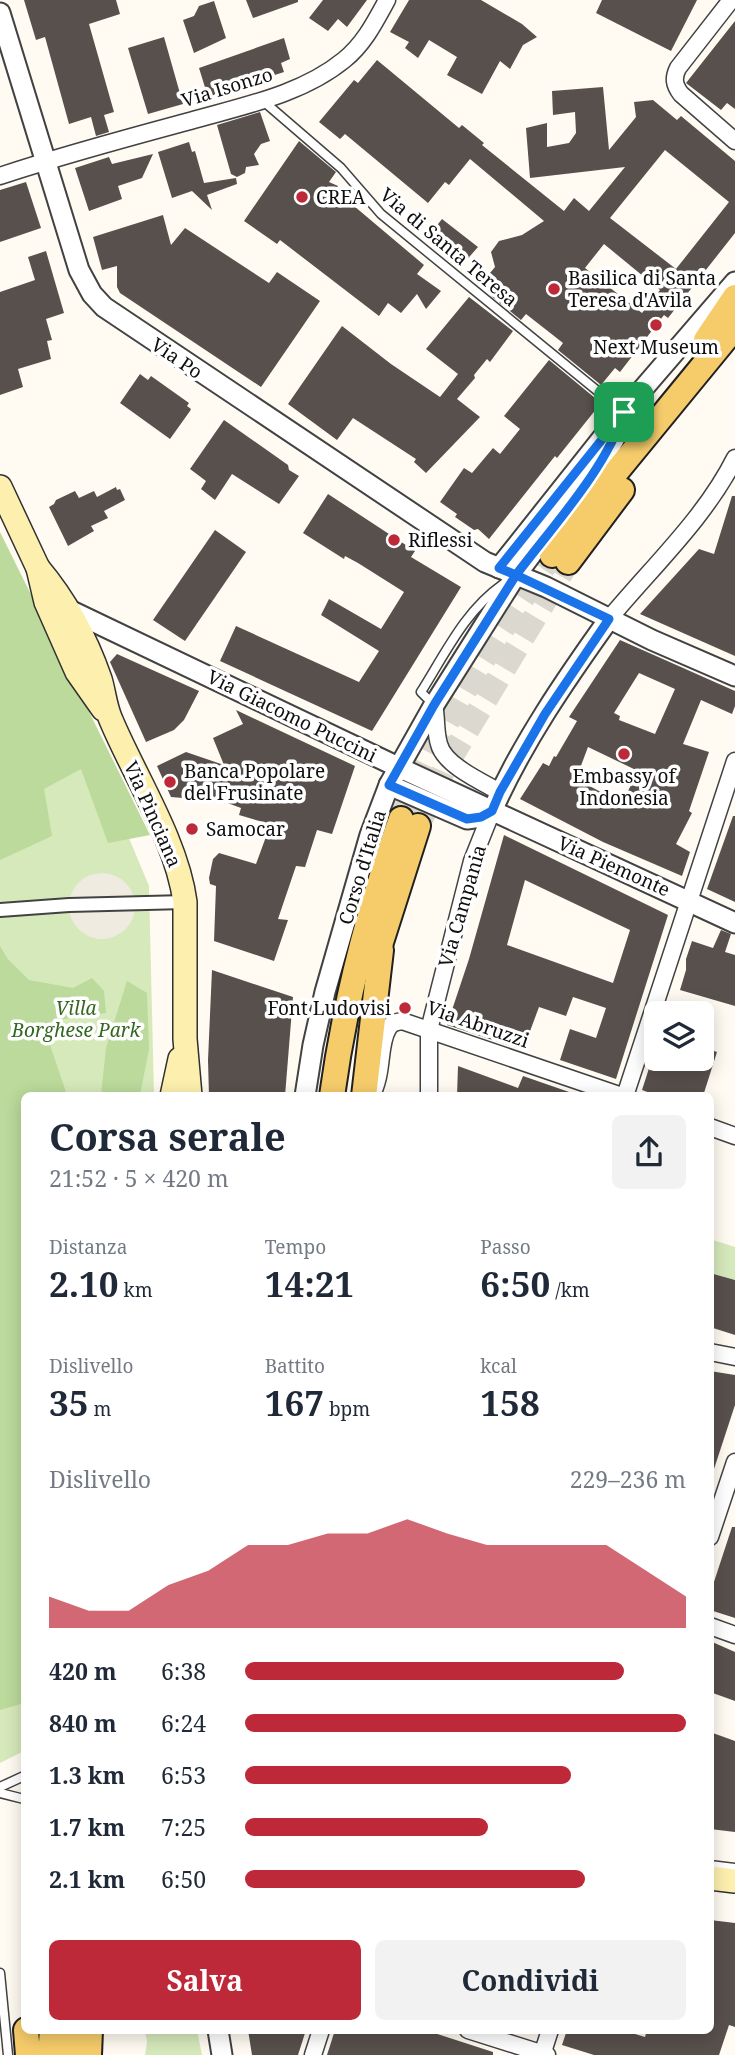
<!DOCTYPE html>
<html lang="it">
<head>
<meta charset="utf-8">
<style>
  :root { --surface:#fff; --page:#f2f2f3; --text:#1f2937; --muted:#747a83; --accent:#be2939 }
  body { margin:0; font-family:"Noto Serif",serif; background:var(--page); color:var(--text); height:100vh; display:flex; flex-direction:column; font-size:26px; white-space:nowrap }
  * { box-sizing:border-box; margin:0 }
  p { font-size:23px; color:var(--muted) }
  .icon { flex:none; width:38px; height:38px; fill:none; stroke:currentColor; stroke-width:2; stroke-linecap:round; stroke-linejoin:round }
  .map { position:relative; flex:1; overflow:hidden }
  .details { position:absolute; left:21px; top:1092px; width:693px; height:942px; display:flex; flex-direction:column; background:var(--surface); border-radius:10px; box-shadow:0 4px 18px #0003 }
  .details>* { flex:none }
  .tools { position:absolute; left:644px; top:1001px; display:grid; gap:14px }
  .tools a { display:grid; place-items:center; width:70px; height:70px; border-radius:10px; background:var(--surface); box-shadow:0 4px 18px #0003; font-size:35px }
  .pin { position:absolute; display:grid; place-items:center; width:60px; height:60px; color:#fff; margin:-30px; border-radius:14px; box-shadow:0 4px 10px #0006 }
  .round { display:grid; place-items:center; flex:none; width:74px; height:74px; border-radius:10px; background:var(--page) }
  .overview { display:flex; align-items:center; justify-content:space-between; height:119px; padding:0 28px }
  h1 { font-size:38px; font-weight:700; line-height:52px }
  .figures { display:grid; grid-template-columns:repeat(3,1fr); gap:10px; height:119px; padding:7px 28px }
  .figures div { display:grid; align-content:center }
  .figures b { font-size:35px; font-weight:700 }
  .figures small { font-size:19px; font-weight:400 }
  .figures p { font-size:19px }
  .chart { height:196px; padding:14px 28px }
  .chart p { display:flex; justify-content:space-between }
  .chart svg { width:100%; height:126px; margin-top:7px; fill:var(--accent); opacity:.7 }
  .button { display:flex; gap:14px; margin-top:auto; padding:14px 28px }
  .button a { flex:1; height:80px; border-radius:10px; background:var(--accent); color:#fff; font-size:28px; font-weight:700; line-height:80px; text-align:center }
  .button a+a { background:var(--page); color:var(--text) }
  ul { padding:0 28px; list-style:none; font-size:23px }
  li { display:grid; grid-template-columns:112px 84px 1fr; align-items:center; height:52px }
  li i { height:18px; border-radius:9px; background:var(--accent) }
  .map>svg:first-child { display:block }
  .green { fill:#d6e9bb }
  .forest { fill:#bbda9b }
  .plaza { fill:#f0ebe0 }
  .building { fill:#58504c; fill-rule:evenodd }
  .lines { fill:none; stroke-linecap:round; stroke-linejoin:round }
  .primary-tunnel { stroke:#dbd8d0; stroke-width:24; stroke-dasharray:24 12; stroke-linecap:butt }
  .service-casing { stroke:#424242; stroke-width:11 }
  .pedestrian-casing { stroke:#424242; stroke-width:16 }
  .minor-casing { stroke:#424242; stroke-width:19 }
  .tertiary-casing { stroke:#424242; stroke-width:23 }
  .secondary-casing { stroke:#313131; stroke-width:26 }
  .primary-casing { stroke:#202020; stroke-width:28 }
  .service { stroke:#fff; stroke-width:8 }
  .pedestrian { stroke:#fff; stroke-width:12 }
  .minor { stroke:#fff; stroke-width:16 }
  .tertiary { stroke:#fff; stroke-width:19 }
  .secondary { stroke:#fdf0ae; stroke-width:23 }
  .primary { stroke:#f6cc6b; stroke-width:24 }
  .route-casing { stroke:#fff; stroke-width:14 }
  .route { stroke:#1a73e8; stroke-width:9 }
  .poi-dot { fill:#be2939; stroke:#fff; stroke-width:2.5 }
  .labels { text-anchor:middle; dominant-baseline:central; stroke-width:7; stroke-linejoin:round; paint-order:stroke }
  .street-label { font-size:19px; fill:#0f0f0f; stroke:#fff }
  .poi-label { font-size:19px; fill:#0f0f0f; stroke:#fff; text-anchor:start }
  .park-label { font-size:19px; font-style:italic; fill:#336720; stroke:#fff }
</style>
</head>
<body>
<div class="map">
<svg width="735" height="2055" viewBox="0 0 735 2055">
  <rect width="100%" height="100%" fill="#fffbf2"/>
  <g class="green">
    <polygon points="0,541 35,613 149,886 154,1095 24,1096 24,1751 0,1763"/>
    <polygon points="710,1239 735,1247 735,1280 711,1273"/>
    <polygon points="145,2030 197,2030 202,2055 145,2055 147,2042"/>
  </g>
  <g class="forest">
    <polygon points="0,532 150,835 108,843 81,769 44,789 52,836 0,860"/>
    <polygon points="0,946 7,958 29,980 73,988 92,978 104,991 106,1013 51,1021 47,1036 67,1095 24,1096 24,1703 0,1710"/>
    <polygon points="127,981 147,993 149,1049 140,1095 101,1095 106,1048"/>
  </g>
  <circle class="plaza" cx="102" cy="906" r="33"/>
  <g class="building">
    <polygon points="24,0 116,0 120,14 89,24 114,112 104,115 109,132 96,136 91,117 69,124 45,37 36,40"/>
    <polygon points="246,0 298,0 298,2 253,18"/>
    <polygon points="323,0 367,0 347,27 338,19 328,31 309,18"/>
    <polygon points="409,0 481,0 522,24 537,37 523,45 510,69 500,61 482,94 447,75 457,57 429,40 418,58 405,48 409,42 390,32"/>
    <polygon points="602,0 697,0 671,51 596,13"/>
    <polygon points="214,1 226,38 194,53 183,20 194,16 199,6"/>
    <polygon points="735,21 735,109 727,103 721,110 686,83"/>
    <polygon points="164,37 183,104 148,114 128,48"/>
    <polygon points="284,38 290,59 281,63 284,72 208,97 199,68"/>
    <path d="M377 60 459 128 462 125 484 143 482 145 564 211 574 198 589 211 625 167 530 178 526 128 547 123V147L569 143 576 133 575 112 553 115 552 91 603 87 609 150 636 117 634 102 653 100 677 120 681 116 735 161V233L668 318 664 315 620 372 615 368 601 385 558 350 563 343 526 314 521 320 490 295 496 289 489 279 490 273 495 267 491 252 499 241 522 235 544 221 470 159 449 185 445 182 428 203 345 134 340 139 319 122 354 80 358 83ZM665 150 729 202 676 269 610 218ZM604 244 660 290 642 313 585 268Z"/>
    <polygon points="260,112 270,141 261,144 254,154 259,165 246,167 245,173 237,177 231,174 217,125"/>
    <polygon points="299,141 336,172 329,182 338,186 335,190 424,265 417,274 441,291 426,309 417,294 401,313 388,303 379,316 280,240 277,244 244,221"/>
    <polygon points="189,142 192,152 195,151 204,183 236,178 237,184 207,195 212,210 192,191 172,198 158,152"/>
    <polygon points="153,154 142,178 118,186 122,199 89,211 75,168 109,157 112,164"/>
    <polygon points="26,182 41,228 0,242 0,190"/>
    <polygon points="163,215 171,245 185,228 269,283 277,272 320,301 261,387 120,293 117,287 117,266 102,270 93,237"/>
    <polygon points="442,219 478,247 463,264 446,250 448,247 431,233"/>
    <polygon points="46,251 64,313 46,319 52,340 47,341 51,359 18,369 23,387 0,395 0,292 35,280 28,257"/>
    <polygon points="469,297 513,331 490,362 487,359 474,375 475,378 457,399 480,417 426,473 414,462 416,459 353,418 337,440 288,404 342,326 391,364 440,397 458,374 426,349"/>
    <polygon points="549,360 601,403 557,458 555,456 489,539 478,529 474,530 455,517 457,514 440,502 464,468 472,473 493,448 500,454 520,429 504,416"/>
    <polygon points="140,374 148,380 151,376 189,403 187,406 191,409 190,411 170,439 120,403"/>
    <polygon points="224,420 288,465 289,470 299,476 279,504 232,474 215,500 201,489 206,481 190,469"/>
    <polygon points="116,487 117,490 120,489 125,500 104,511 108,518 91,526 94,531 68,546 49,507 54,504 56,500 75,491 79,498 94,491 97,497"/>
    <polygon points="328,494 415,551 411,557 461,587 372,731 220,661 236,626 359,682 379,651 321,615 329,599 381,629 404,592 358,563 345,556 344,559 303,533"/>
    <polygon points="732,496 735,496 735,656 640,614 699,549 714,554"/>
    <polygon points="215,530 246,552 185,641 153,620"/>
    <path d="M620 640 735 691V706L732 714 701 700 683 744 709 752 689 811 692 813 676 844 690 852 682 876 603 842 520 799 543 763 549 766 554 756 556 757 577 721 569 717ZM639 673 675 689 655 734 619 720 620 716 614 713ZM588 747 638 771 622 803 576 779Z"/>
    <polygon points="117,654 199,691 184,720 174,730 146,742 110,662"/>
    <polygon points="236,710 355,766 332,834 317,830 305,867 296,866 278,919 288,920 274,961 214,941 216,886 210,884 209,878 213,859 219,853 256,864 267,834 260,833 263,822 239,815 241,808 222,801 218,803 208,800 206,796 190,792 183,798 171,797 157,766 186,752 224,765 213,738 243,724"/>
    <polygon points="733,816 735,816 735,902 707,889"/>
    <path d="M504 835 668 915 616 1079 560 1060 570 1029 596 1038 606 1008 573 997 566 1016 539 1007 523 1050 447 1025 469 959ZM525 880 630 930 613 983 507 945Z"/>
    <polygon points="721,930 731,934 725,952 735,955 735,1006 680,990 686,970 686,959 692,941 713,948"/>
    <polygon points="212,970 293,997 285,1096 209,1096 208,1060"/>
    <polygon points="702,1047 717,1052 703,1096 658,1096 642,1090 652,1059 702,1059"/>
    <polygon points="458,1066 518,1088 523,1076 572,1093 571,1096 457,1096"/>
    <polygon points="710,1273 735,1280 735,1335 710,1327"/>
    <polygon points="710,1371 735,1375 735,1405 713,1472 710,1471"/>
    <polygon points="732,1527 735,1527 735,1618 710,1610 710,1594"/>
    <polygon points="710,1641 735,1652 735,1701 710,1692"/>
    <polygon points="710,1732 735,1741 735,1832 710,1829"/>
    <polygon points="710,1920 735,1923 735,2027 729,2025 719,2055 594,2055 562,2045 567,2030 622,2030 645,2037 647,2030 710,2030"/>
    <polygon points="248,2030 306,2030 298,2055 252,2055"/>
    <polygon points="335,2030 425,2030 493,2052 493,2055 327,2055"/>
  </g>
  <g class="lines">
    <g class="primary-tunnel">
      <path d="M401 819C438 727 496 637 552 555"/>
      <polyline points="418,826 444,769 568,562"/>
    </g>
    <g class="service-casing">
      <g id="service">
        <polyline points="262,100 341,168 381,214 622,411"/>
        <path d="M434 705 421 692C445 654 465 611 502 585"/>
        <polyline points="0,1787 24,1776"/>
        <polyline points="0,1793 24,1799"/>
        <polyline points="710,1865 735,1868"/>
        <polyline points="0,1973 8,2055"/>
      </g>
    </g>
    <g class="pedestrian-casing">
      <polyline id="pedestrian" points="0,910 69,905 185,902"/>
    </g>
    <g class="minor-casing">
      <g id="minor">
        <path d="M731 0 678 68C673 78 674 85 681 94L735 141"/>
        <path d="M0 176C63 155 127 138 190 121 242 106 301 95 344 60 364 44 375 22 387 0"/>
        <path d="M609 619C652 567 705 518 735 458"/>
        <path d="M434 705C437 718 435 731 439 744 444 765 482 782 500 792"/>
        <path d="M371 1096C384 1073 378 1045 388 1029 391 1023 396 1022 402 1021L622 1096"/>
        <polyline points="429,1096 429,1030 472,861 492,811"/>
        <polyline points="625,1096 735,761"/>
        <polyline points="710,1127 735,1136"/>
        <polyline points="710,1352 735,1357"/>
        <polyline points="710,1537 735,1462"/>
        <polyline points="710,1626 735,1635"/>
        <polyline points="468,2030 547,2055"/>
        <polyline points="313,2055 321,2030"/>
        <polyline points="542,2055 550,2030"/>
      </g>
    </g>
    <g class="tertiary-casing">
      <g id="tertiary">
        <polyline points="0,13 79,270 92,294 104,307 485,562 546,587 652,640 735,676"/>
        <polyline points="499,568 623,412 735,282"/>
        <polyline points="61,606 398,767 735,923"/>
        <polyline points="389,785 467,819 481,817 492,811"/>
        <path d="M492 811C522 743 566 679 609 619"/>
        <polyline points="305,1096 313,1045 325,992 370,835 389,785 434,705 516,575 607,453 615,438 623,412"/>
        <polyline points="218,2030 222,2055"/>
      </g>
    </g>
    <g class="secondary-casing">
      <g id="secondary">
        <polyline points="0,487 38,568 46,602 77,672 103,709"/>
        <path d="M38 568C65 600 86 639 100 679 104 692 105 707 111 720 135 777 177 841 185 902V1039L190 1096"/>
        <polyline points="172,1096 180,1059"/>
        <polyline points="710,1878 735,1881"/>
      </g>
    </g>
    <g class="primary-casing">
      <g id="primary">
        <polyline points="706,340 735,297"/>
        <polyline points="552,555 580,516 735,327"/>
        <polyline points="568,562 622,490"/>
        <polyline points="374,964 418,826"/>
        <path d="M332 1096C345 1001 369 908 401 819"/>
        <polyline points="364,1096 381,950"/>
        <polyline points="26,2030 28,2055"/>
        <polyline points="50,2055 52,2030"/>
        <polyline points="71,2055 72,2030"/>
        <polyline points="89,2055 90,2030"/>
      </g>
    </g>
    <use href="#service" class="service"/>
    <use href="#pedestrian" class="pedestrian"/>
    <use href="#minor" class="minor"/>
    <use href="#tertiary" class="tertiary"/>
    <use href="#secondary" class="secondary"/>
    <use href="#primary" class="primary"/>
  </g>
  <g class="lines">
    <g class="route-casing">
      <path id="route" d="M624 412 499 568 516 575 434 705 389 785 467 819 481 817 492 811 500 792 545 714 609 619 516 575C552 527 607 468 624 412"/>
    </g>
    <use href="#route" class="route"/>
  </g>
  <g class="poi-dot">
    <circle cx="302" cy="197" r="7"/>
    <circle cx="554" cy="289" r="7"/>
    <circle cx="656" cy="325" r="7"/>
    <circle cx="394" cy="540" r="7"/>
    <circle cx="624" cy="754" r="7"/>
    <circle cx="170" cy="782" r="7"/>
    <circle cx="192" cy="829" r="7"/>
    <circle cx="405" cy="1008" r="7"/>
  </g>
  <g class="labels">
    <g class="street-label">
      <text transform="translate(227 87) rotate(-17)">Via Isonzo</text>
      <text transform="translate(449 247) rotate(40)">Via di Santa Teresa</text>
      <text transform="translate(177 358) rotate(34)">Via Po</text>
      <text transform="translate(292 716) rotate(26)">Via Giacomo Puccini</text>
      <text transform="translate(153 814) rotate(66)">Via Pinciana</text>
      <text transform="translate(614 866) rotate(24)">Via Piemonte</text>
      <text transform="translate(362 867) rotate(-73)">Corso d'Italia</text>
      <text transform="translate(462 906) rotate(-74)">Via Campania</text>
      <text transform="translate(478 1024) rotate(19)">Via Abruzzi</text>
    </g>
    <g class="poi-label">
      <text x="316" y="197">CREA</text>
      <text x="568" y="278">Basilica di Santa<tspan x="568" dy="22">Teresa d'Avila</tspan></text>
      <text x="656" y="347" text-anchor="middle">Next Museum</text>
      <text x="408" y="540">Riflessi</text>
      <text x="184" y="771">Banca Popolare<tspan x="184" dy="22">del Frusinate</tspan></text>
      <text x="624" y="776" text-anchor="middle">Embassy of<tspan x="624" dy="22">Indonesia</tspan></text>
      <text x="206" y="829">Samocar</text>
      <text x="391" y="1008" text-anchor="end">Font Ludovisi</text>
    </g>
    <g class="park-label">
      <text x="76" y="1008">Villa<tspan x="76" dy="22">Borghese Park</tspan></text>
    </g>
  </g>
</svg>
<div class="tools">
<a><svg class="icon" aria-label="layers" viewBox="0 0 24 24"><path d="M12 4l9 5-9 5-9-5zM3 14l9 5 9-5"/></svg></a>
</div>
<div class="pin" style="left:624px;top:412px;background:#1e9e55"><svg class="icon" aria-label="arrive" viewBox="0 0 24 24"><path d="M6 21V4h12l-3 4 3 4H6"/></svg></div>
<section class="details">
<div class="overview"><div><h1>Corsa serale</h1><p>21:52 · 5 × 420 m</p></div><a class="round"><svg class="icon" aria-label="share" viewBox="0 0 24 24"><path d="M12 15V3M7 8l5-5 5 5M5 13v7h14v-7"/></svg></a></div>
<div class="figures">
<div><p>Distanza</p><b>2.10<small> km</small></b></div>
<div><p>Tempo</p><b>14:21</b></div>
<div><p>Passo</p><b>6:50<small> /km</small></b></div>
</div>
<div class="figures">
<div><p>Dislivello</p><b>35<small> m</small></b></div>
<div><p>Battito</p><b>167<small> bpm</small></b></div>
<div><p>kcal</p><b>158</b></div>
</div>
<div class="chart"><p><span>Dislivello</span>229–236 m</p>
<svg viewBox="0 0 160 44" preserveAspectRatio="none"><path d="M0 44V33L10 38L20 38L30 29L40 24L50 15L60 15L70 11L80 11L90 6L100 11L110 15L120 15L130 15L140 15L150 24L160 33V44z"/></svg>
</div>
<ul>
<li><b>420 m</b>6:38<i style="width:86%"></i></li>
<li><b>840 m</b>6:24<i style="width:100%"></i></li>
<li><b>1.3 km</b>6:53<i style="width:74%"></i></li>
<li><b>1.7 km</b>7:25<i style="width:55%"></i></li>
<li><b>2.1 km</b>6:50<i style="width:77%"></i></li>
</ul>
<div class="button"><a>Salva</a><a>Condividi</a></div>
</section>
</div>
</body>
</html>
